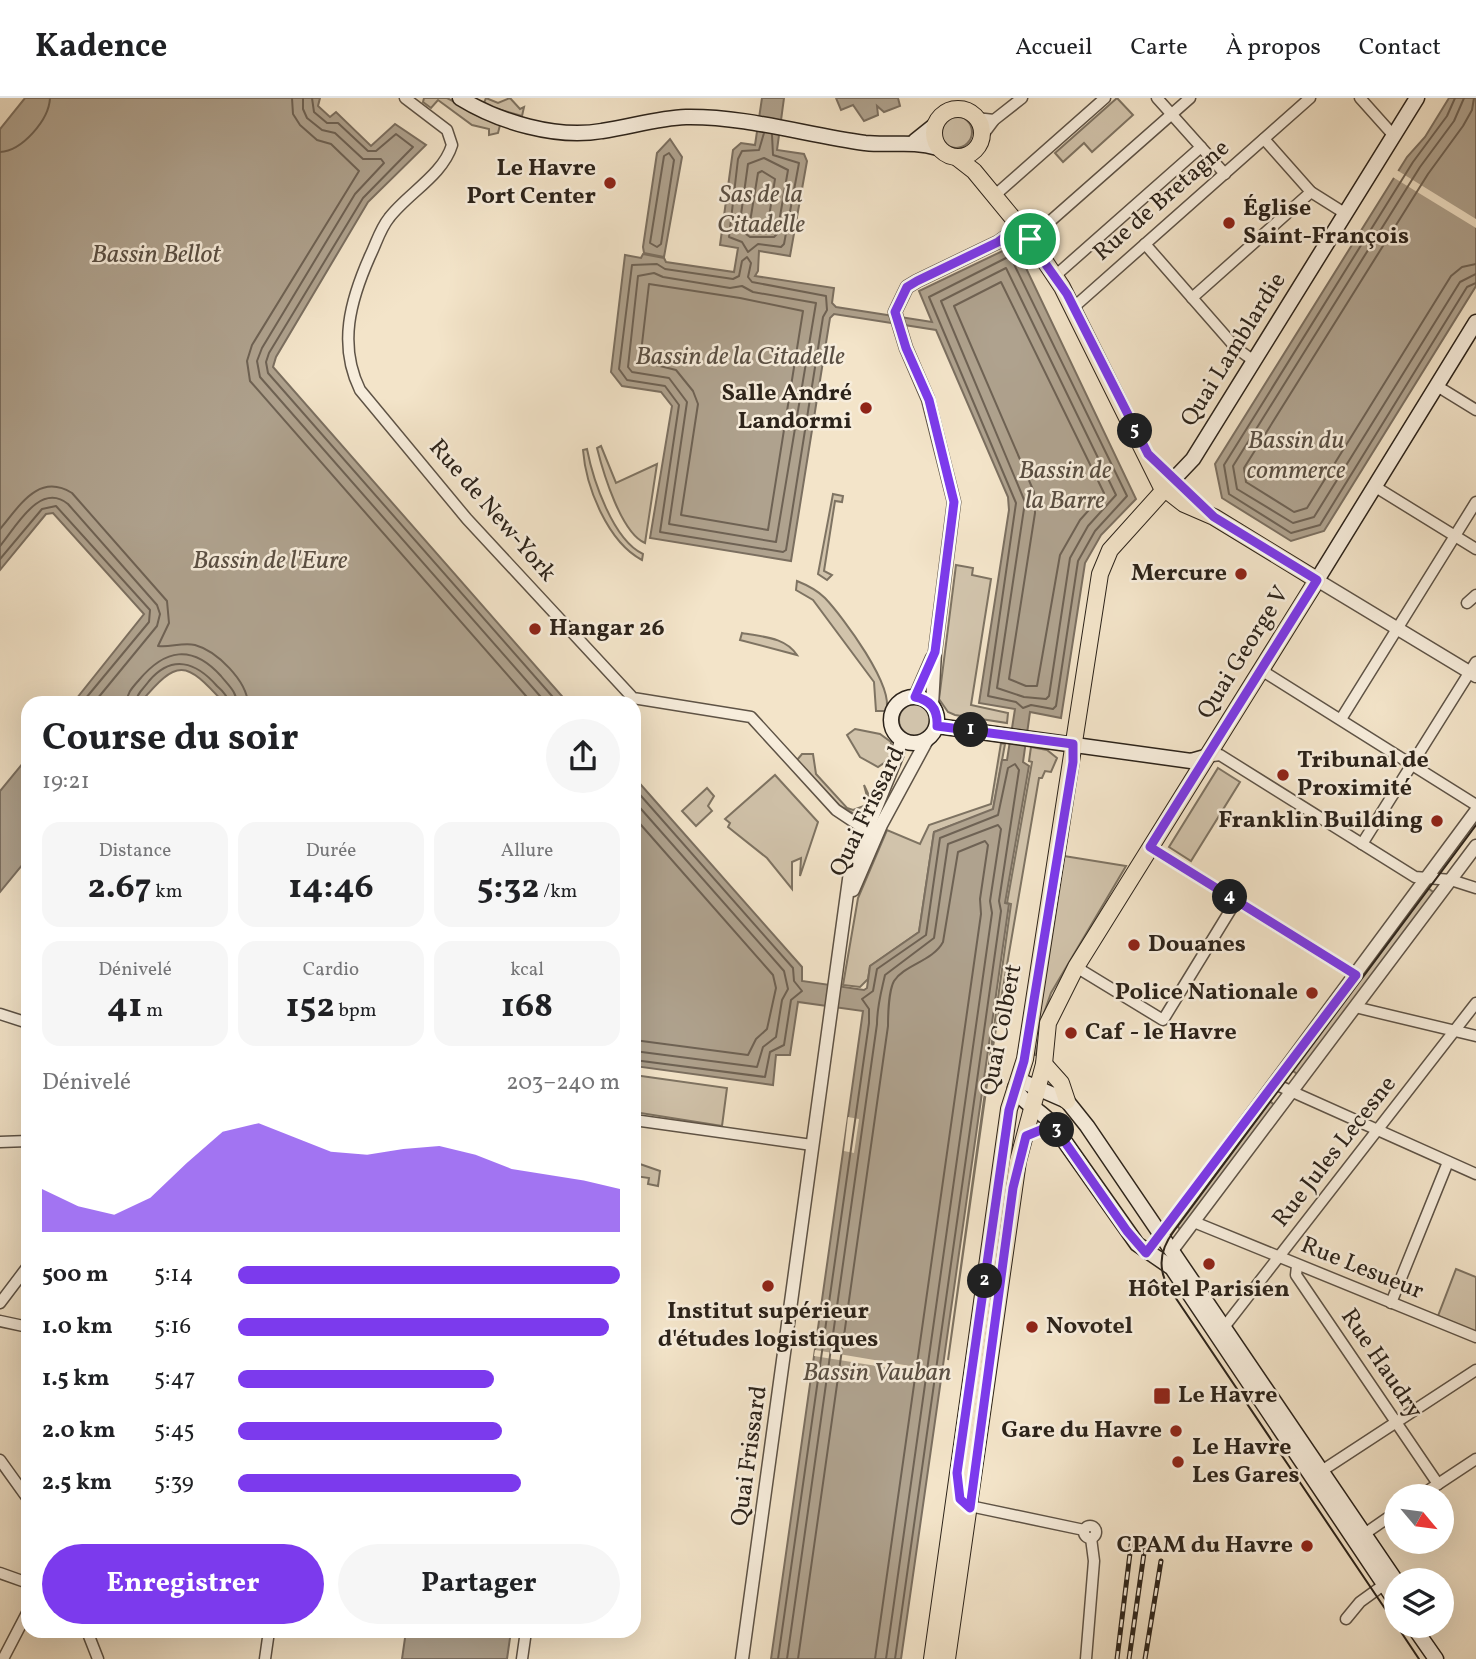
<!DOCTYPE html>
<html lang="fr">
<head>
<meta charset="utf-8">
<style>
  :root { --surface:#fff; --page:#f6f6f6; --text:#202124; --muted:#757577; --line:#e0e0e0; --accent:#7c3aed }
  body { margin:0; font-family:Vollkorn,serif; background:var(--page); color:var(--text); height:100vh; display:flex; flex-direction:column; font-size:26px; white-space:nowrap }
  * { box-sizing:border-box; margin:0 }
  p { font-size:23px; color:var(--muted) }
  .icon { flex:none; width:38px; height:38px; fill:none; stroke:currentColor; stroke-width:2; stroke-linecap:round; stroke-linejoin:round }
  .map { position:relative; flex:1; overflow:hidden }
  .sheet { position:absolute; left:21px; top:598px; width:620px; height:942px; display:flex; flex-direction:column; background:var(--surface); border-radius:21px; box-shadow:0 7px 28px #0002 }
  .sheet>* { flex:none }
  .needle { width:46px; rotate:119deg }
  .controls { position:absolute; left:1384px; top:1386px; display:grid; gap:14px }
  .controls a { display:grid; place-items:center; width:70px; height:70px; border-radius:50%; background:var(--surface); box-shadow:0 7px 28px #0002; font-size:35px }
  .pin { position:absolute; display:grid; place-items:center; width:60px; height:60px; color:#fff; margin:-30px; border:4px solid #fff; border-radius:50%; box-shadow:0 2px 7px #0007 }
  .km { position:absolute; width:35px; height:35px; margin:-18px; border-radius:50%; background:#222; color:#fff; font-size:19px; line-height:35px; text-align:center }
  .round { display:grid; place-items:center; flex:none; width:74px; height:74px; border-radius:37px; background:var(--page) }
  .head { display:flex; align-items:center; justify-content:space-between; height:119px; padding:0 21px }
  h1 { font-size:38px; font-weight:700; line-height:52px }
  .metrics { display:grid; grid-template-columns:repeat(3,1fr); gap:10px; height:119px; padding:7px 21px }
  .metrics div { display:grid; align-content:center; border-radius:18px; background:var(--page); text-align:center }
  .metrics b { font-size:35px; font-weight:700 }
  .metrics small { font-size:19px; font-weight:400 }
  .metrics p { font-size:19px }
  .chart { height:196px; padding:14px 21px }
  .chart p { display:flex; justify-content:space-between }
  .chart svg { width:100%; height:126px; margin-top:7px; fill:var(--accent); opacity:.7 }
  .action { display:flex; gap:14px; margin-top:auto; padding:14px 21px }
  .action a { flex:1; height:80px; border-radius:42px; background:var(--accent); color:#fff; font-size:28px; font-weight:700; line-height:80px; text-align:center }
  .action a+a { background:var(--page); color:var(--text) }
  ul { padding:0 21px; list-style:none; font-size:23px }
  li { display:grid; grid-template-columns:112px 84px 1fr; align-items:center; height:52px }
  li i { height:18px; border-radius:9px; background:var(--accent) }
  header { display:flex; align-items:center; gap:42px; box-sizing:border-box; height:98px; padding:0 35px; background:var(--surface); border-bottom:2px solid var(--line) }
  header strong { font-size:33px }
  nav { display:flex; gap:38px; margin-inline-start:auto; font-size:24px }
  .map>svg:first-child { display:block }
  .green { fill:#d1c3ab; stroke:#7e7362; stroke-width:2 }
  .water { fill:#afa28e; stroke:#7b6f60; stroke-width:2 }
  .pier { fill:#f3e4c9 }
  .lines { fill:none; stroke-linecap:round; stroke-linejoin:round }
  .shore { stroke:#6e6254; stroke-width:2 }
  .minor-casing { stroke:#5e5346; stroke-width:13 }
  .tertiary-casing { stroke:#5e5346; stroke-width:15 }
  .secondary-casing { stroke:#2c231a; stroke-width:17 }
  .primary-casing { stroke:#2c231a; stroke-width:18 }
  .minor { stroke:#f7eddc; stroke-width:10 }
  .tertiary { stroke:#f7eddc; stroke-width:12 }
  .secondary { stroke:#f7eddc; stroke-width:14 }
  .primary { stroke:#f3e4c9; stroke-width:16 }
  .tram { stroke:#2c231a; stroke-width:2 }
  .rail-casing { stroke:#2c231a; stroke-width:5 }
  .rail { stroke:#f7eddc; stroke-width:2.5; stroke-dasharray:8; stroke-linecap:butt }
  .route-casing { stroke:#fff; stroke-width:14 }
  .route { stroke:#7c3aed; stroke-width:9 }
  .poi-dot { fill:#8f2418; stroke:#f7eddc; stroke-width:2.5 }
  .labels { text-anchor:middle; dominant-baseline:central; stroke-width:5; stroke-linejoin:round; paint-order:stroke }
  .poi-label { font-size:24px; font-weight:bold; fill:#2c231a; stroke:#f7eddc; text-anchor:start }
  .street-label { font-size:24px; fill:#2c231a; stroke:#f7eddc }
  .water-label { font-size:26px; font-style:italic; fill:#5a4f43; stroke:#f7eddc }
</style>
</head>
<body>
<header>
<strong>Kadence</strong>
<nav><a>Accueil</a><a>Carte</a><a>À propos</a><a>Contact</a></nav>
</header>
<div class="map">
<svg width="1476" height="1561" viewBox="0 0 1476 1561">
  <rect width="100%" height="100%" fill="#f3e4c9"/>
  <filter id="stains"><feTurbulence type="fractalNoise" baseFrequency=".00286" numOctaves="4"/><feColorMatrix values="0 0 0 0 .2 0 0 0 0 .09 0 0 0 0 .02 0 0 0 .5 -.17"/></filter>
  <radialGradient id="worn" r=".72"><stop offset=".6" stop-color="#630" stop-opacity="0"/><stop offset="1" stop-color="#630" stop-opacity=".3"/></radialGradient>
  <g class="green">
    <polygon points="424,0 447,0 500,27 498,35 489,37 489,31 472,27 438,2 431,10 423,4"/>
    <polygon points="486,0 498,5 510,0 520,11 524,9 522,18 483,7"/>
    <polygon points="1117,0 1133,17 1092,54 1084,45 1063,64 1055,55"/>
    <circle cx="956" cy="34" r="16"/>
    <path d="M601 348 616 385 657 366 645 445C621 435 603 374 597 350Z"/>
    <path d="M587 351C593 382 613 442 643 456L642 462C608 444 586 390 583 352Z"/>
    <polygon points="833,396 843,398 842,404 835,403 824,473 832,477 827,482 818,476"/>
    <polygon points="956,467 973,470 972,477 991,481 971,607 1008,615 1007,625 955,617 948,614 939,601"/>
    <path d="M797 483C807 487 817 492 825 500 843 519 895 589 886 613H876L874 584 813 502 796 492Z"/>
    <path d="M742 535C763 539 785 539 797 557L740 542Z"/>
    <circle cx="915" cy="622" r="16"/>
    <polygon points="855,631 880,636 891,644 890,661 878,669 860,659 847,637"/>
    <polygon points="1001,645 1005,646 993,712 934,734 919,834 870,868 868,881 860,889 843,887 858,800 887,732 920,746 929,727 991,706"/>
    <polygon points="1031,649 1047,652 1057,660 1051,674 1045,673 1042,680 1039,680 989,972 948,1262 1011,806 1007,805 1032,664 1029,663"/>
    <polygon points="802,656 813,656 816,676 847,710 853,712 864,708 868,702 864,687 871,702 869,712 858,718 839,707 797,662"/>
    <polygon points="1218,670 1240,684 1191,763 1169,749"/>
    <polygon points="775,677 818,724 800,778 801,760 792,764 792,791 767,760 728,729 730,725 725,721"/>
    <polygon points="707,690 714,698 708,708 712,713 696,728 682,713"/>
    <polygon points="1064,758 1126,768 1051,895 1043,918 1036,957 1029,956"/>
    <polygon points="1425,788 1436,796 1300,978 1289,970"/>
    <polygon points="634,977 727,990 722,1028 634,1014"/>
    <polygon points="1267,1001 1277,1009 1183,1136 1175,1124"/>
    <polygon points="637,1065 660,1073 658,1088 648,1086 649,1080 635,1078"/>
    <polygon points="1456,1171 1476,1179 1476,1234 1438,1218"/>
  </g>
  <g class="water">
    <path d="M25 0H320L318 8 330 19 336 14 371 48 395 26 426 47 368 104 276 259 273 269 568 605H224C185 562 178 560 140 605H73L144 516 53 415 46 416 0 472V31Z"/>
    <polygon points="762,0 784,0 777,52 804,56 807,63 790,158 759,153 758,173 755,178 834,190 832,205 836,209 932,224 919,193 1015,147 1136,401 1101,437 1085,465 1061,620 1030,614 1023,664 1029,668 1005,805 1009,806 901,1561 771,1561 863,913 798,904 790,957 776,957 773,987 634,968 634,679 802,869 802,883 864,892 867,890 870,868 919,834 934,734 993,711 1002,662 1007,662 1015,611 979,605 1009,412 1008,399 936,232 834,216 830,220 791,463 650,440 672,308 661,294 622,288 611,274 625,157 641,160 643,156 664,160 666,164 734,174 738,150 720,147 733,52 741,45 755,47"/>
    <polygon points="836,0 898,0 900,8 884,14 877,8 878,17 864,23 853,7 841,12"/>
    <polygon points="1449,0 1476,0 1476,188 1324,433 1291,443 1222,400 1215,366 1407,59 1425,39"/>
    <polygon points="670,41 682,59 664,159 644,155 643,149 657,55"/>
    <polygon points="28,659 28,760 0,794 0,693"/>
    <polygon points="406,1533 511,1533 507,1561 402,1561"/>
  </g>
  <g class="pier">
    <polygon points="1395,71 1476,121 1476,130 1391,78"/>
    <polygon points="848,1019 859,1021 854,1055 844,1053"/>
    <polygon points="815,1252 934,1272 944,1268 942,1284 933,1277 814,1258"/>
  </g>
  <g class="lines">
    <g class="shore">
      <polyline points="292,0 293,16 300,27 317,42 331,46 359,73 252,247 247,263 250,283 533,606"/>
      <polyline points="303,0 303,11 307,20 322,32 335,35 363,61 381,61 384,65 355,96 262,250 257,263 260,279 547,606"/>
      <polyline points="312,0 314,14 327,25 338,25 368,53 376,53 396,36 413,49 363,100 269,255 266,264 268,275 559,606"/>
      <polyline points="1455,0 1447,18 1413,64 1224,367 1229,396 1291,435 1320,427 1467,189 1476,185"/>
      <polyline points="1464,0 1454,23 1420,69 1233,368 1237,391 1293,425 1314,419 1460,184 1476,176"/>
      <polyline points="1474,0 1472,12 1463,28 1428,76 1244,370 1246,384 1294,414 1307,410 1451,178 1462,169 1476,166"/>
      <polyline points="764,35 759,52 742,53 738,61 729,139 742,144 748,154 758,146 781,149 784,146 799,65 773,57 772,37"/>
      <path d="M0 54C22 53 49 22 50 0"/>
      <polygon points="669,55 674,62 661,146 657,149 650,145 664,58"/>
      <polygon points="764,60 788,72 777,136 774,139 750,139 739,131 748,66"/>
      <polygon points="762,73 775,81 768,125 753,127 750,124 758,75"/>
      <polygon points="1010,158 1127,398 1095,433 1078,463 1056,608 1053,611 1031,607 1023,610 1016,604 988,598 1016,405 929,199"/>
      <polygon points="747,159 751,165 748,179 752,184 826,198 827,212 823,219 786,452 783,454 660,434 679,307 665,288 627,282 619,271 632,167 657,166 665,171 733,181 739,178 742,163"/>
      <polygon points="1006,170 1116,397 1088,428 1070,460 1049,598 1046,601 1024,599 997,590 1025,404 941,203"/>
      <polygon points="654,175 663,179 730,190 742,188 753,194 816,205 776,444 669,426 687,304 669,280 632,274 628,269 638,178"/>
      <polygon points="1001,184 1104,395 1080,422 1060,457 1037,588 1026,588 1009,581 1035,415 1034,394 954,208"/>
      <polygon points="649,186 740,200 803,213 768,432 681,417 698,306 693,293 676,272 640,263"/>
      <path d="M0 431C19 409 38 374 72 395L167 503 169 525 158 548C169 550 182 544 195 547 217 553 247 583 248 606"/>
      <path d="M0 448C16 429 40 383 68 406L157 507 160 516 157 528 93 606"/>
      <polyline points="0,461 42,411 56,408 150,512 149,524 81,606"/>
      <path d="M126 606C127 595 132 590 139 582 165 551 192 546 221 578 228 587 237 594 237 606"/>
      <path d="M135 606C136 596 144 590 149 583 172 556 196 564 217 588 223 593 228 598 229 606"/>
      <polyline points="634,690 793,870 794,883 802,893 791,902 784,947 770,954 765,979 634,962"/>
      <polyline points="634,703 784,873 788,891 782,902 776,939 763,949 757,969 634,953"/>
      <polyline points="634,719 773,877 776,890 767,931 756,941 748,957 634,942"/>
      <polyline points="778,1561 869,925 869,911 862,901 873,893 877,871 926,837 940,740 998,717 1008,670 1015,666 1019,672 999,803 1001,813 895,1561"/>
      <path d="M787 1561 877 926C877 908 881 895 885 877L934 840 948 746 998 727 1001 731 990 803 992 815 886 1561"/>
      <path d="M798 1561 888 928C888 917 889 892 894 883 904 867 933 863 943 844L958 754 985 743 988 747 980 801 981 816 875 1561"/>
    </g>
    <g class="minor-casing">
      <g id="minor">
        <path d="M405 0 447 32 452 47C443 77 407 96 389 120 380 131 376 146 370 158 350 203 338 247 360 292L467 421 633 600 751 619 836 712 872 736"/>
        <polyline points="1157,0 1225,76"/>
        <polyline points="1360,0 1394,38"/>
        <polyline points="976,20 994,22"/>
        <polyline points="982,38 994,22 1022,0"/>
        <polyline points="1264,41 1311,94 1346,116"/>
        <polyline points="994,98 1105,0"/>
        <polyline points="1030,141 1190,0"/>
        <polyline points="1145,146 1236,250 1254,263"/>
        <polyline points="1055,178 1201,49"/>
        <polyline points="1192,200 1311,94"/>
        <polyline points="1074,209 1310,0"/>
        <polyline points="1437,288 1476,312"/>
        <polyline points="1374,388 1476,451"/>
        <polyline points="1467,505 1476,497"/>
        <polyline points="1261,572 1476,707"/>
        <polyline points="1341,621 1476,404"/>
        <polyline points="1205,659 1220,657 1415,779 1451,782 1476,790"/>
        <polyline points="1362,746 1476,564"/>
        <polyline points="1150,749 1356,877"/>
        <polyline points="1076,869 1163,922 1236,803"/>
        <polyline points="1355,909 1476,938"/>
        <polyline points="0,916 28,925"/>
        <polyline points="1275,986 1476,1076"/>
        <polyline points="634,1022 812,1047"/>
        <polyline points="0,1044 28,1043"/>
        <polyline points="1194,1124 1476,1239"/>
        <polyline points="1297,1168 1296,1177 1438,1386"/>
        <polyline points="0,1205 28,1168"/>
        <polyline points="1391,1205 1448,1064"/>
        <polyline points="0,1223 28,1229"/>
        <polyline points="1225,1228 1476,905"/>
        <polyline points="0,1362 28,1401"/>
        <polyline points="1320,1374 1476,1272"/>
        <polyline points="1420,1398 1476,1361"/>
        <polyline points="965,1407 1084,1432"/>
        <circle cx="1090" cy="1434" r="6"/>
        <polyline points="1363,1437 1396,1414"/>
        <polyline points="0,1475 28,1485"/>
        <polyline points="1346,1521 1360,1504 1389,1483"/>
        <polyline points="87,1533 98,1561"/>
        <polyline points="3,1561 28,1513"/>
        <polyline points="265,1561 269,1533"/>
        <polyline points="522,1561 526,1533"/>
        <polyline points="1086,1561 1094,1463 1091,1440"/>
      </g>
    </g>
    <g class="tertiary-casing">
      <g id="tertiary">
        <polyline points="1317,482 1476,578"/>
        <polyline points="915,599 932,560"/>
        <polyline points="932,607 935,554 954,404 928,301 906,250 895,214 907,189 917,183 998,144 1019,129"/>
        <polyline points="853,792 881,727 927,642"/>
        <polyline points="1162,1137 1476,713"/>
        <polyline points="1173,1151 1476,748"/>
        <polyline points="742,1561 850,774 897,658 901,642"/>
      </g>
    </g>
    <g class="secondary-casing">
      <g id="secondary">
        <path d="M460 0C499 24 556 41 602 33 630 29 658 20 686 19 746 18 806 37 865 45 893 48 910 42 938 50"/>
        <polyline points="915,43 935,27"/>
        <polyline points="1173,382 1193,361 1417,0"/>
        <polyline points="1317,482 1476,224"/>
        <circle cx="914" cy="622" r="23"/>
        <polyline points="937,628 1191,663 1205,659"/>
        <polyline points="1019,982 1067,1003 1087,1028 1396,1483"/>
        <path d="M1015 990C1025 1008 1040 1011 1053 1027L1137 1146 1172 1170 1396 1504"/>
        <polyline points="1413,1528 1436,1561"/>
      </g>
    </g>
    <g class="primary-casing">
      <g id="primary">
        <circle cx="958" cy="35" r="24"/>
        <polyline points="1044,966 1061,985 1067,1003"/>
        <polyline points="932,1561 1009,1011 1025,961 1100,476 1110,452 1173,382"/>
        <polyline points="947,1561 1018,1063 1044,966 1048,925 1076,869 1317,482 1214,419 1184,406 1161,388 1062,189 1030,141 974,73 956,59"/>
      </g>
    </g>
    <use href="#minor" class="minor"/>
    <use href="#tertiary" class="tertiary"/>
    <use href="#secondary" class="secondary"/>
    <use href="#primary" class="primary"/>
    <g class="tram">
      <path d="M1396 1527 1169 1190C1157 1170 1160 1151 1174 1133L1476 727"/>
      <polyline points="1397,1528 1419,1561"/>
    </g>
    <g class="rail-casing">
      <g id="rail">
        <polyline points="1117,1561 1132,1439"/>
        <polyline points="1129,1561 1146,1441"/>
        <polyline points="1145,1561 1161,1463"/>
      </g>
    </g>
    <use href="#rail" class="rail"/>
  </g>
  <g class="lines">
    <g class="route-casing">
      <path id="route" d="M1019 129 1067 196 1148 356 1214 419 1317 482 1150 749 1356 877 1146 1155 1127 1133 1053 1027 1026 1038 1013 1090 970 1410 960 1401 957 1375 1009 1012 1024 963 1073 664V646L937 628C938 612 931 602 915 599L935 554 954 404 929 302 906 250 895 214 907 189 917 183 998 144Z"/>
    </g>
    <use href="#route" class="route"/>
  </g>
  <g class="poi-dot">
    <circle cx="610" cy="85" r="7"/>
    <circle cx="1229" cy="125" r="7"/>
    <circle cx="866" cy="310" r="7"/>
    <circle cx="1241" cy="476" r="7"/>
    <circle cx="535" cy="531" r="7"/>
    <circle cx="1283" cy="677" r="7"/>
    <circle cx="1437" cy="723" r="7"/>
    <circle cx="1134" cy="847" r="7"/>
    <circle cx="1312" cy="895" r="7"/>
    <circle cx="1071" cy="935" r="7"/>
    <circle cx="1209" cy="1166" r="7"/>
    <circle cx="768" cy="1188" r="7"/>
    <circle cx="1032" cy="1229" r="7"/>
    <rect x="1153" y="1289" width="18" height="18" rx="3.5"/>
    <circle cx="1176" cy="1333" r="7"/>
    <circle cx="1178" cy="1364" r="7"/>
    <circle cx="1307" cy="1448" r="7"/>
  </g>
  <g class="labels">
    <g class="poi-label">
      <text x="596" y="71" text-anchor="end">Le Havre<tspan x="596" dy="28">Port Center</tspan></text>
      <text x="1243" y="111">Église<tspan x="1243" dy="28">Saint-François</tspan></text>
      <text x="852" y="296" text-anchor="end">Salle André<tspan x="852" dy="28">Landormi</tspan></text>
      <text x="1227" y="476" text-anchor="end">Mercure</text>
      <text x="549" y="531">Hangar 26</text>
      <text x="1297" y="663">Tribunal de<tspan x="1297" dy="28">Proximité</tspan></text>
      <text x="1423" y="723" text-anchor="end">Franklin Building</text>
      <text x="1148" y="847">Douanes</text>
      <text x="1298" y="895" text-anchor="end">Police Nationale</text>
      <text x="1085" y="935">Caf - le Havre</text>
      <text x="1209" y="1192" text-anchor="middle">Hôtel Parisien</text>
      <text x="768" y="1214" text-anchor="middle">Institut supérieur<tspan x="768" dy="28">d'études logistiques</tspan></text>
      <text x="1046" y="1229">Novotel</text>
      <text x="1178" y="1298">Le Havre</text>
      <text x="1162" y="1333" text-anchor="end">Gare du Havre</text>
      <text x="1192" y="1350">Le Havre<tspan x="1192" dy="28">Les Gares</tspan></text>
      <text x="1293" y="1448" text-anchor="end">CPAM du Havre</text>
    </g>
    <g class="street-label">
      <text transform="translate(1162 103) rotate(-41)">Rue de Bretagne</text>
      <text transform="translate(1234 252) rotate(-58)">Quai Lamblardie</text>
      <text transform="translate(492 413) rotate(49)">Rue de New-York</text>
      <text transform="translate(1244 555) rotate(-58)">Quai George V</text>
      <text transform="translate(868 714) rotate(-64)">Quai Frissard</text>
      <text transform="translate(1002 932) rotate(-79)">Quai Colbert</text>
      <text transform="translate(1335 1054) rotate(-52)">Rue Jules Lecesne</text>
      <text transform="translate(1362 1171) rotate(22)">Rue Lesueur</text>
      <text transform="translate(1381 1266) rotate(56)">Rue Haudry</text>
      <text transform="translate(750 1358) rotate(-82)">Quai Frissard</text>
    </g>
    <g class="water-label">
      <text x="761" y="97">Sas de la<tspan x="761" dy="30">Citadelle</tspan></text>
      <text x="156" y="157">Bassin Bellot</text>
      <text x="740" y="259">Bassin de la Citadelle</text>
      <text x="1296" y="343">Bassin du<tspan x="1296" dy="30">commerce</tspan></text>
      <text x="1065" y="373">Bassin de<tspan x="1065" dy="30">la Barre</tspan></text>
      <text x="270" y="463">Bassin de l'Eure</text>
      <text x="877" y="1275">Bassin Vauban</text>
    </g>
  </g>
  <rect width="100%" height="100%" filter="url(#stains)"/>
  <rect width="100%" height="100%" fill="url(#worn)"/>
</svg>
<div class="controls">
<a><svg class="needle" viewBox="-14 -14 28 28"><path d="M0-13l5 13h-10z" fill="#e53935"/><path d="M0 13l5-13h-10z" fill="#757577"/></svg></a>
<a><svg class="icon" aria-label="layers" viewBox="0 0 24 24"><path d="M12 4l9 5-9 5-9-5zM3 14l9 5 9-5"/></svg></a>
</div>
<div class="pin" style="left:1030px;top:141px;background:#1e9e55"><svg class="icon" aria-label="arrive" viewBox="0 0 24 24"><path d="M6 21V4h12l-3 4 3 4H6"/></svg></div>
<b class="km" style="left:971px;top:632px">1</b>
<b class="km" style="left:985px;top:1183px">2</b>
<b class="km" style="left:1057px;top:1032px">3</b>
<b class="km" style="left:1230px;top:799px">4</b>
<b class="km" style="left:1135px;top:333px">5</b>
<section class="sheet">
<div class="head"><div><h1>Course du soir</h1><p>19:21</p></div><a class="round"><svg class="icon" aria-label="share" viewBox="0 0 24 24"><path d="M12 15V3M7 8l5-5 5 5M5 13v7h14v-7"/></svg></a></div>
<div class="metrics">
<div><p>Distance</p><b>2.67<small> km</small></b></div>
<div><p>Durée</p><b>14:46</b></div>
<div><p>Allure</p><b>5:32<small> /km</small></b></div>
</div>
<div class="metrics">
<div><p>Dénivelé</p><b>41<small> m</small></b></div>
<div><p>Cardio</p><b>152<small> bpm</small></b></div>
<div><p>kcal</p><b>168</b></div>
</div>
<div class="chart"><p><span>Dénivelé</span>203–240 m</p>
<svg viewBox="0 0 160 44" preserveAspectRatio="none"><path d="M0 44V29L10 35L20 38L30 32L40 20L50 9L60 6L70 11L80 16L90 17L100 15L110 14L120 17L130 22L140 24L150 26L160 29V44z"/></svg>
</div>
<ul>
<li><b>500 m</b>5:14<i style="width:100%"></i></li>
<li><b>1.0 km</b>5:16<i style="width:97%"></i></li>
<li><b>1.5 km</b>5:47<i style="width:67%"></i></li>
<li><b>2.0 km</b>5:45<i style="width:69%"></i></li>
<li><b>2.5 km</b>5:39<i style="width:74%"></i></li>
</ul>
<div class="action"><a>Enregistrer</a><a>Partager</a></div>
</section>
</div>
</body>
</html>
